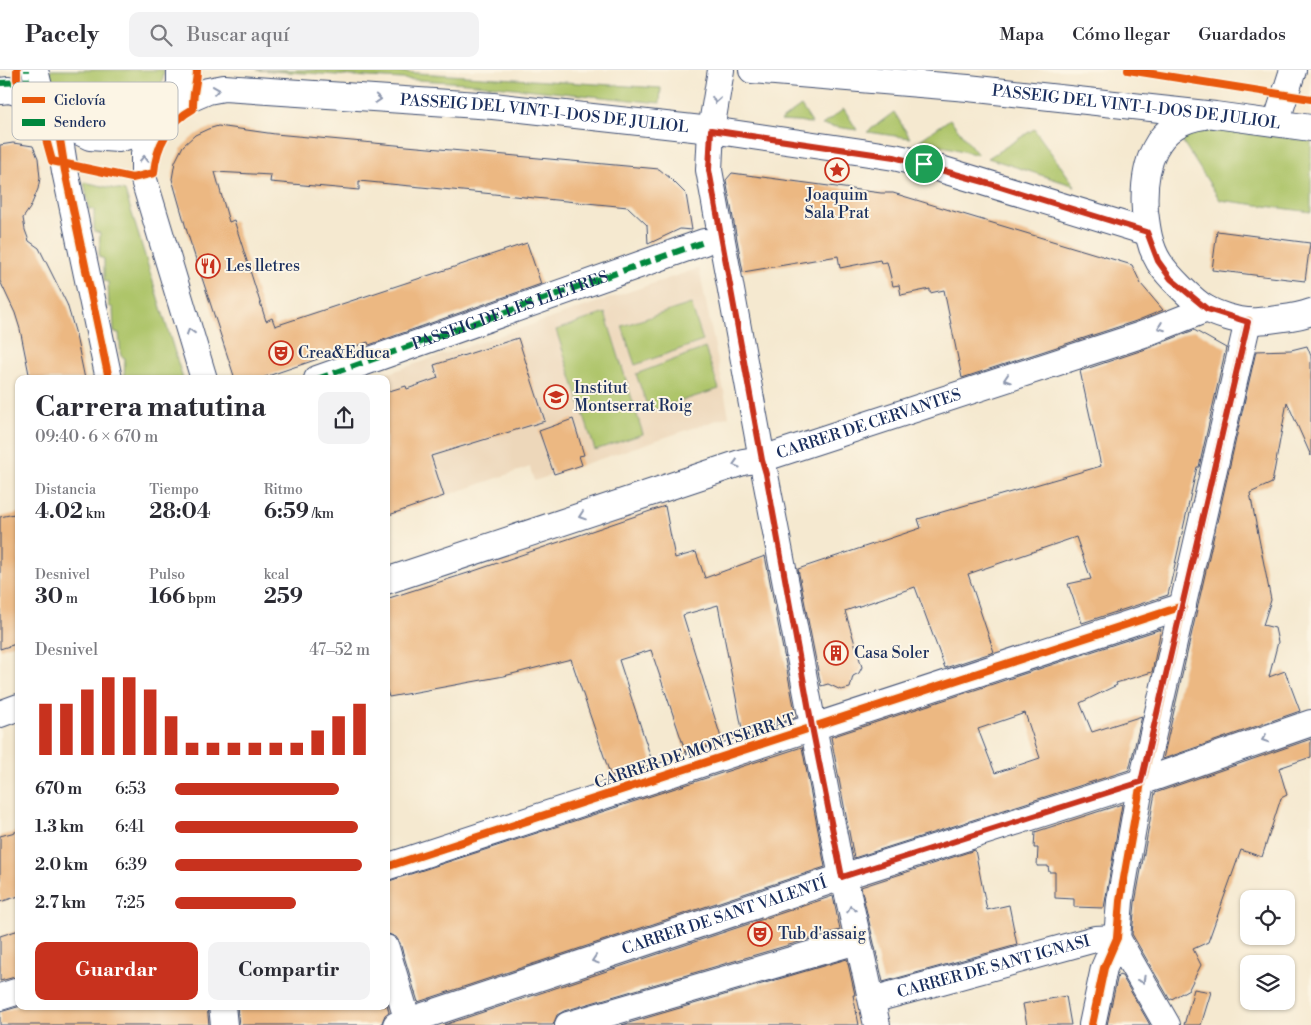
<!DOCTYPE html>
<html lang="es">
<head>
<meta charset="utf-8">
<style>
  :root { --surface:#fff; --page:#f2f2f3; --text:#2b2b33; --muted:#7c7c81; --line:#e1e1e2; --accent:#c8321e }
  body { margin:0; font-family:"Libre Bodoni",serif; background:var(--page); color:var(--text); height:100vh; display:flex; flex-direction:column; font-size:19px; white-space:nowrap }
  * { box-sizing:border-box; margin:0 }
  p { font-size:16px; color:var(--muted) }
  .icon { flex:none; width:28px; height:28px; fill:none; stroke:currentColor; stroke-width:2; stroke-linecap:round; stroke-linejoin:round }
  .map { position:relative; flex:1; overflow:hidden }
  .side { position:absolute; left:15px; top:305px; width:375px; height:635px; display:flex; flex-direction:column; background:var(--surface); border-radius:10px; box-shadow:0 1px 4px #0004 }
  .side>* { flex:none }
  .controls { position:absolute; left:1240px; top:820px; display:grid; gap:10px }
  .controls a { display:grid; place-items:center; width:55px; height:55px; border-radius:10px; background:var(--surface); box-shadow:0 1px 4px #0004; font-size:25px }
  .pin { position:absolute; display:grid; place-items:center; width:42px; height:42px; color:#fff; margin:-21px; border:2px solid #fff; border-radius:50%; box-shadow:0 1px 5px #0007 }
  .round { display:grid; place-items:center; flex:none; width:52px; height:52px; border-radius:10px; background:var(--page) }
  .head { display:flex; align-items:center; justify-content:space-between; height:85px; padding:0 20px }
  h1 { font-size:28px; font-weight:700; line-height:38px }
  .figures { display:grid; grid-template-columns:repeat(3,1fr); gap:8px; height:85px; padding:5px 20px }
  .figures div { display:grid; align-content:center }
  .figures b { font-size:21px; font-weight:700 }
  .figures small { font-size:14px; font-weight:400 }
  .figures p { font-size:14px }
  .chart { height:140px; padding:10px 20px }
  .chart p { display:flex; justify-content:space-between }
  .chart svg { width:100%; height:90px; margin-top:5px; stroke:var(--accent); stroke-width:6 }
  .primary-button { display:flex; gap:10px; margin-top:auto; padding:10px 20px }
  .primary-button a { flex:1; height:58px; border-radius:10px; background:var(--accent); color:#fff; font-size:20px; font-weight:700; line-height:58px; text-align:center }
  .primary-button a+a { background:var(--page); color:var(--text) }
  ul { padding:0 20px; list-style:none; font-size:16px }
  li { display:grid; grid-template-columns:80px 60px 1fr; align-items:center; height:38px }
  li i { height:12px; border-radius:6px; background:var(--accent) }
  header { display:flex; align-items:center; gap:30px; box-sizing:border-box; height:70px; padding:0 25px; background:var(--surface); border-bottom:1px solid var(--line) }
  header strong { font-size:24px }
  nav { display:flex; gap:28px; margin-inline-start:auto; font-size:18px }
  .search { width:350px; height:45px; background:var(--page); display:flex; align-items:center; gap:12px; box-sizing:border-box; padding:0 18px; border-radius:10px; color:var(--muted); font-size:19px }
  .map>svg:first-child { display:block }
  .built { fill:#edd7ba }
  .green { fill:#aec56a; stroke:#647a64 }
  .building { fill:#ecb882; fill-rule:evenodd }
  .lines { fill:none; stroke-linecap:round; stroke-linejoin:round }
  .minor-casing { stroke:#3c4b6f; stroke-width:28 }
  .minor { stroke:#fff; stroke-width:26 }
  .quiet { stroke:#00873e; stroke-width:6; stroke-dasharray:12 6; stroke-linecap:butt }
  .cycleway-casing { stroke:#fcf5e5; stroke-width:11 }
  .cycleway { stroke:#e8590c; stroke-width:8 }
  .oneway { stroke:#8d97ae }
  .route-casing { stroke:#fff; stroke-width:10 }
  .route { stroke:#c8321e; stroke-width:6 }
  .labels { text-anchor:middle; dominant-baseline:central; stroke-width:4; stroke-linejoin:round; paint-order:stroke }
  .street-label { font-size:16px; fill:#1b2f5e; stroke:#fcf5e5 }
  .poi-label { font-size:16px; fill:#1b2f5e; stroke:#fcf5e5; text-anchor:start }
  .key { fill:#fcf5e5; stroke:#b8babc; stroke-width:1 }
  .key-label { font-size:14px; fill:#1b2f5e }
</style>
</head>
<body>
<header>
<strong>Pacely</strong>
<div class="search"><svg class="icon" aria-label="search" viewBox="0 0 24 24"><circle cx="10" cy="10" r="6"/><path d="M15 15l6 6"/></svg>Buscar aquí</div>
<nav><a>Mapa</a><a>Cómo llegar</a><a>Guardados</a></nav>
</header>
<div class="map">
<svg width="1311" height="955" viewBox="0 0 1311 955">
  <rect width="100%" height="100%" fill="#fcf5e5"/>
  <filter id="ink" filterUnits="userSpaceOnUse"><feTurbulence type="fractalNoise" baseFrequency=".02" numOctaves="2"/><feDisplacementMap in="SourceGraphic" scale="10" xChannelSelector="R" yChannelSelector="G"/><feConvolveMatrix kernelMatrix="1 2 1 2 8 2 1 2 1" color-interpolation-filters="sRGB"/></filter>
  <filter id="wash" filterUnits="userSpaceOnUse"><feTurbulence type="fractalNoise" baseFrequency=".0096" numOctaves="4" result="noise"/><feDisplacementMap in="SourceGraphic" scale="20" xChannelSelector="R" yChannelSelector="G"/><feGaussianBlur stdDeviation="1.12" result="paint"/><feColorMatrix in="noise" values="0 0 0 0 0 0 0 0 0 0 0 0 0 0 0 0 0 1.4 0 .05"/><feComposite in="paint" operator="in"/></filter>
  <g filter="url(#wash)">
    <rect width="100%" height="100%" fill="#f5e9d0"/>
    <polygon class="built" points="699,198 729,346 534,411 530,397 386,446 386,309 371,309"/>
    <g class="green">
      <path d="M50 0H164C162 31 142 57 109 58 106 58 101 59 98 58 92 57 85 52 80 49 60 39 49 23 50 0Z"/>
      <polygon points="257,0 368,0 661,18 660,33 466,13"/>
      <polygon points="801,36 812,53 780,51"/>
      <polygon points="844,39 857,60 822,55"/>
      <polygon points="894,42 910,68 867,62"/>
      <polygon points="950,49 978,85 920,70"/>
      <polygon points="1209,58 1311,71 1311,142 1220,130 1181,69 1197,61"/>
      <polygon points="1034,59 1075,116 988,88"/>
      <polygon points="84,112 125,121 183,309 124,309 125,288 121,286 119,263 114,262 113,238 109,236 108,212 104,211 104,189 99,187 100,163 94,161 94,140 89,139"/>
      <polygon points="691,234 703,271 635,295 622,256"/>
      <polygon points="605,243 643,364 595,380 556,260"/>
      <polygon points="705,278 719,319 649,341 636,304"/>
    </g>
    <g id="blocks">
      <g class="building">
        <polygon points="218,56 275,64 659,99 670,108 686,124 692,160 680,159 648,174 647,155 628,137 359,111 359,120 270,112 271,105 215,102 229,152 234,150 266,251 272,248 275,256 527,173 541,214 369,275 368,272 259,309 235,309 188,165 172,109 175,92 183,76 195,65 208,59"/>
        <polygon points="13,73 33,76 38,88 40,108 38,119 30,138 23,148 25,160 29,171 39,178 67,234 75,261 85,309 30,309 20,259 15,243 0,211 0,75"/>
        <polygon points="732,103 881,123 893,123 1132,195 1141,214 1163,240 1136,251 962,308 944,220 930,223 930,219 901,225 899,215 893,216 887,192 881,193 880,190 840,198 838,186 743,202 726,110"/>
        <polygon points="1217,161 1310,173 1305,211 1212,200"/>
        <polygon points="1194,260 1226,278 1199,397 1197,397 1168,525 1082,553 1068,514 1091,509 1076,467 968,504 994,582 945,598 915,517 845,541 862,597 859,603 853,606 850,618 841,620 828,614 821,616 798,499 921,458 918,449 1101,396 1080,301 1146,279"/>
        <polygon points="518,268 545,351 431,386 444,426 386,446 386,322 406,316 407,319 438,308 434,295"/>
        <polygon points="1307,276 1311,286 1311,386 1287,332 1272,413 1250,423 1271,530 1263,555 1275,558 1278,572 1269,607 1285,601 1300,641 1163,689 1256,281 1291,280"/>
        <polygon points="573,349 584,385 579,386 582,395 554,404 539,361"/>
        <polygon points="665,436 675,488 696,482 705,508 765,486 796,647 743,664 718,535 683,545 722,671 686,683 651,580 619,590 653,694 611,707 571,589 504,606 389,627 386,618 386,529 471,502"/>
        <polygon points="19,443 19,573 0,579 0,447"/>
        <path d="M1161 559 1152 602 1116 613 1117 615 1080 633 1092 662 1142 646 1129 700 854 788 831 667ZM1025 643 1040 688 995 703 978 659Z"/>
        <polygon points="1311,669 1311,687 1279,698 1287,725 1281,728 1262,787 1241,780 1208,872 1193,879 1201,895 1189,919 1170,930 1132,864 1135,833 1155,723"/>
        <polygon points="802,677 825,797 418,932 400,873 396,867 386,863 386,812"/>
        <polygon points="1122,734 1104,838 1074,837 1074,829 1055,828 1055,802 1049,802 1048,796 1037,796 1038,778 1034,778 1035,762"/>
        <polygon points="19,761 19,826 0,832 0,766"/>
        <polygon points="975,780 987,840 1009,835 1017,875 883,912 861,817"/>
        <polygon points="833,826 840,860 564,941 557,945 553,955 444,955"/>
        <polygon points="19,860 19,906 0,911 0,866"/>
        <polygon points="847,889 855,925 853,925 859,955 622,955"/>
        <polygon points="1118,905 1122,906 1150,955 1107,955"/>
        <polygon points="1194,919 1211,922 1201,955 1184,955"/>
        <polygon points="1066,926 1071,955 1027,955 1023,934"/>
        <polygon points="386,931 389,942 385,945 381,955 239,955 237,936 386,936"/>
        <polygon points="21,936 207,936 209,955 0,955 0,942"/>
      </g>
    </g>
  </g>
  <g filter="url(#ink)">
    <use href="#blocks" fill-opacity="0" stroke="#3c4b6f" stroke-width="1"/>
    <g class="lines">
      <g class="minor-casing">
        <g id="minor">
          <polyline points="35,0 42,29 57,51 90,67 118,69 148,60 171,37 180,14 180,0"/>
          <polyline points="721,0 711,60 709,100 762,389 842,807 846,816 877,955"/>
          <path id="s1" d="M752 0 968 18 1215 45 1311 58"/>
          <polyline points="0,21 9,20 42,29"/>
          <path id="s2" d="M171 37 208 21 224 18 493 36 711 60 862 82 894 87 924 94 1147 162"/>
          <path d="M1204 46C1154 52 1142 97 1145 141 1147 158 1149 176 1159 192 1167 205 1194 232 1207 239 1218 245 1235 250 1247 251 1254 252 1263 250 1270 250 1283 248 1299 247 1311 242"/>
          <polyline points="57,51 65,101 109,309"/>
          <polyline points="1276,53 1293,0"/>
          <polyline points="148,60 144,84 144,110 204,309"/>
          <polyline points="317,309 704,172"/>
          <path id="s3" d="M386 511 743 392 762 389 1141 265 1207 239"/>
          <polyline points="0,644 19,637"/>
          <polyline points="386,797 1183,536"/>
          <polyline points="1117,868 1167,955"/>
          <polyline points="386,878 409,955"/>
          <polyline points="0,927 19,921"/>
          <path id="s4" d="M872 930 1095 869 1117 868"/>
          <polyline points="222,936 224,955"/>
          <path id="s5" d="M396 955 842 807 1141 712 1311 653"/>
          <polyline points="568,955 850,873 857,867"/>
          <polyline points="1092,955 1104,898 1117,868 1120,831 1141,712 1144,703 1248,251"/>
        </g>
      </g>
      <use href="#minor" class="minor"/>
      <g class="quiet">
        <polyline points="0,13 25,12 27,10 27,0"/>
        <path id="s6" d="M317 309 704 172"/>
      </g>
      <g class="cycleway-casing">
        <g id="cycleway">
          <path d="M17 0V9L28 45 44 62 52 91 132 108 154 103C156 76 169 52 193 39 192 25 197 14 197 0"/>
          <polyline points="1128,0 1311,29"/>
          <polyline points="57,51 65,101 109,309"/>
          <polyline points="386,797 1183,536"/>
          <polyline points="1092,955 1104,898 1117,868 1120,831 1141,712 1144,703 1248,251"/>
        </g>
      </g>
      <use href="#cycleway" class="cycleway"/>
    </g>
    <defs><path id="oneway-chevron" d="M-2-3.5L2.5 0L-2 3.5" fill="none" stroke-width="1.6" stroke-linecap="round" stroke-linejoin="round" transform="scale(1.25)"/></defs>
    <g class="oneway">
      <use href="#oneway-chevron" transform="translate(216 20) rotate(-8)"/>
      <use href="#oneway-chevron" transform="translate(378 29) rotate(4)"/>
      <use href="#oneway-chevron" transform="translate(716 30) rotate(100)"/>
      <use href="#oneway-chevron" transform="translate(144 89) rotate(-89)"/>
      <use href="#oneway-chevron" transform="translate(1161 257) rotate(159)"/>
      <use href="#oneway-chevron" transform="translate(190 262) rotate(-107)"/>
      <use href="#oneway-chevron" transform="translate(1007 309) rotate(162)"/>
      <use href="#oneway-chevron" transform="translate(736 394) rotate(163)"/>
      <use href="#oneway-chevron" transform="translate(582 446) rotate(161)"/>
      <use href="#oneway-chevron" transform="translate(1265 669) rotate(161)"/>
      <use href="#oneway-chevron" transform="translate(851 839) rotate(-103)"/>
      <use href="#oneway-chevron" transform="translate(595 890) rotate(162)"/>
      <use href="#oneway-chevron" transform="translate(1142 910) rotate(61)"/>
    </g>
  </g>
  <g class="lines" filter="url(#ink)">
    <g class="route-casing">
      <polygon id="route" points="711,60 894,87 984,112 1147,162 1158,191 1171,209 1207,239 1248,252 1141,712 842,807 812,657 766,404 762,390 709,100"/>
    </g>
    <use href="#route" class="route"/>
  </g>
  <defs>
    <g id="sight-ring" transform="scale(1.25)"><circle r="9.5" fill="#fcf5e5" stroke="#c8321e" stroke-width="1.5"/><path d="M0-6L1.8-2.2L6-1.7L2.9 1.2L3.7 5.4L0 3.3L-3.7 5.4L-2.9 1.2L-6-1.7L-1.8-2.2Z" fill="#c8321e"/></g>
    <g id="restaurant-ring" transform="scale(1.25)"><circle r="9.5" fill="#fcf5e5" stroke="#c8321e" stroke-width="1.5"/><path d="M-5-6h1v4h1v-4h1v4h1v-4h1v5L-1.5 .5V6h-2V.5L-5-1ZM5-6V6H3V1.5H1.5Q1.5-4 5-6Z" fill="#c8321e"/></g>
    <g id="theatre-ring" transform="scale(1.25)"><circle r="9.5" fill="#fcf5e5" stroke="#c8321e" stroke-width="1.5"/><path d="M-5-5.5Q0-4 5-5.5V0Q5 5 0 6Q-5 5-5 0ZM-3.3-2.5H-1v1.5H-3.3ZM1-2.5H3.3v1.5H1ZM-2.8 1Q0 5.5 2.8 1Z" fill="#c8321e"/></g>
    <g id="school-ring" transform="scale(1.25)"><circle r="9.5" fill="#fcf5e5" stroke="#c8321e" stroke-width="1.5"/><path d="M0-5L7-2L0 1L-7-2ZM-4 1L0 2.5L4 1V4Q0 6-4 4Z" fill="#c8321e"/></g>
    <g id="building-ring" transform="scale(1.25)"><circle r="9.5" fill="#fcf5e5" stroke="#c8321e" stroke-width="1.5"/><path d="M-4-6H4V6H1V3H-1V6H-4ZM-2.5-4.3h1.7v1.8h-1.7ZM.8-4.3h1.7v1.8H.8ZM-2.5-1h1.7V.8h-1.7ZM.8-1h1.7V.8H.8Z" fill="#c8321e"/></g>
  </defs>
  <g fill-rule="evenodd">
    <use href="#sight-ring" x="837" y="100"/>
    <use href="#restaurant-ring" x="208" y="196"/>
    <use href="#theatre-ring" x="281" y="283"/>
    <use href="#school-ring" x="556" y="327"/>
    <use href="#building-ring" x="836" y="583"/>
    <use href="#theatre-ring" x="760" y="864"/>
  </g>
  <g class="labels">
    <g class="street-label">
      <text stroke="none"><textPath href="#s1" startOffset="386">PASSEIG DEL VINT-I-DOS DE JULIOL</textPath></text>
      <text stroke="none"><textPath href="#s2" startOffset="378">PASSEIG DEL VINT-I-DOS DE JULIOL</textPath></text>
      <text stroke="none"><textPath href="#s6" startOffset="205">PASSEIG DE LES LLETRES</textPath></text>
      <text stroke="none"><textPath href="#s3" startOffset="508">CARRER DE CERVANTES</textPath></text>
      <text transform="translate(695 681) rotate(-18)">CARRER DE MONTSERRAT</text>
      <text stroke="none"><textPath href="#s5" startOffset="346">CARRER DE SANT VALENTÍ</textPath></text>
      <text stroke="none"><textPath href="#s4" startOffset="126">CARRER DE SANT IGNASI</textPath></text>
    </g>
    <g class="poi-label">
      <text x="837" y="125" text-anchor="middle">Joaquim<tspan x="837" dy="18">Sala Prat</tspan></text>
      <text x="226" y="196">Les lletres</text>
      <text x="298" y="283">Crea&amp;Educa</text>
      <text x="574" y="318">Institut<tspan x="574" dy="18">Montserrat Roig</tspan></text>
      <text x="854" y="583">Casa Soler</text>
      <text x="778" y="864">Tub d'assaig</text>
    </g>
  </g>
  <rect x="12" y="12" width="166" height="58" rx="8" class="key"/>
  <rect x="22" y="27" width="23" height="6" fill="#e8590c"/>
  <rect x="22" y="49" width="23" height="7" fill="#00873e"/>
  <g class="key-label">
    <text x="54" y="35">Ciclovía</text>
    <text x="54" y="57">Sendero</text>
  </g>
</svg>
<div class="controls">
<a><svg class="icon" aria-label="locate" viewBox="0 0 24 24"><circle cx="12" cy="12" r="6"/><path d="M12 2v4M12 18v4M2 12h4M18 12h4"/></svg></a>
<a><svg class="icon" aria-label="layers" viewBox="0 0 24 24"><path d="M12 4l9 5-9 5-9-5zM3 14l9 5 9-5"/></svg></a>
</div>
<div class="pin" style="left:924px;top:94px;background:#1e9e55"><svg class="icon" aria-label="arrive" viewBox="0 0 24 24"><path d="M6 21V4h12l-3 4 3 4H6"/></svg></div>
<section class="side">
<div class="head"><div><h1>Carrera matutina</h1><p>09:40 · 6 × 670 m</p></div><a class="round"><svg class="icon" aria-label="share" viewBox="0 0 24 24"><path d="M12 15V3M7 8l5-5 5 5M5 13v7h14v-7"/></svg></a></div>
<div class="figures">
<div><p>Distancia</p><b>4.02<small> km</small></b></div>
<div><p>Tiempo</p><b>28:04</b></div>
<div><p>Ritmo</p><b>6:59<small> /km</small></b></div>
</div>
<div class="figures">
<div><p>Desnivel</p><b>30<small> m</small></b></div>
<div><p>Pulso</p><b>166<small> bpm</small></b></div>
<div><p>kcal</p><b>259</b></div>
</div>
<div class="chart"><p><span>Desnivel</span>47–52 m</p>
<svg viewBox="0 0 160 44" preserveAspectRatio="none"><path d="M5 44V19M15 44V19M25 44V12M35 44V6M45 44V6M55 44V12M65 44V25M75 44V38M85 44V38M95 44V38M105 44V38M115 44V38M125 44V38M135 44V32M145 44V25M155 44V19"/></svg>
</div>
<ul>
<li><b>670 m</b>6:53<i style="width:84%"></i></li>
<li><b>1.3 km</b>6:41<i style="width:94%"></i></li>
<li><b>2.0 km</b>6:39<i style="width:96%"></i></li>
<li><b>2.7 km</b>7:25<i style="width:62%"></i></li>
</ul>
<div class="primary-button"><a>Guardar</a><a>Compartir</a></div>
</section>
</div>
</body>
</html>
